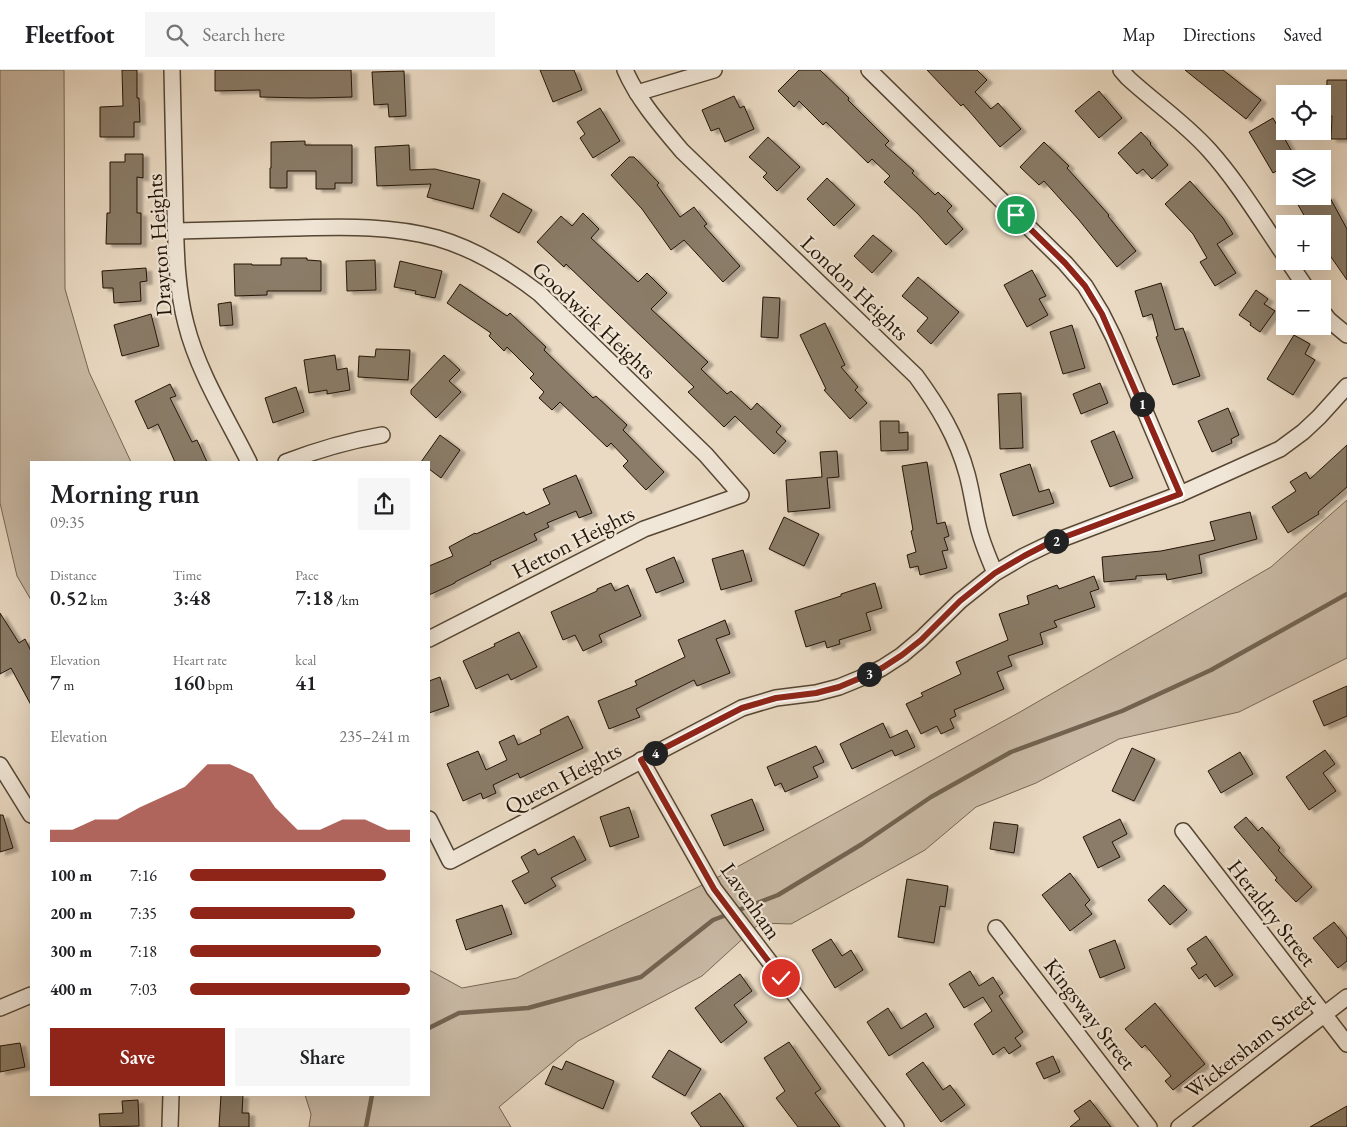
<!DOCTYPE html>
<html lang="en">
<head>
<meta charset="utf-8">
<style>
  :root { --surface:#fff; --page:#f6f6f6; --text:#202124; --muted:#757577; --line:#e0e0e0; --accent:#8f2418 }
  body { margin:0; font-family:"EB Garamond",serif; background:var(--page); color:var(--text); height:100vh; display:flex; flex-direction:column; font-size:19px; white-space:nowrap }
  * { box-sizing:border-box; margin:0 }
  p { font-size:16px; color:var(--muted) }
  .icon { flex:none; width:28px; height:28px; fill:none; stroke:currentColor; stroke-width:2; stroke-linecap:round; stroke-linejoin:round }
  .map { position:relative; flex:1; overflow:hidden }
  .panel { position:absolute; left:30px; top:391px; width:400px; height:635px; display:flex; flex-direction:column; background:var(--surface); border-radius:0px; box-shadow:0 5px 20px #0002 }
  .panel>* { flex:none }
  .buttons { position:absolute; left:1276px; top:15px; display:grid; gap:10px }
  .buttons a { display:grid; place-items:center; width:55px; height:55px; border-radius:0px; background:var(--surface); box-shadow:0 5px 20px #0002; font-size:25px }
  .pin { position:absolute; display:grid; place-items:center; width:42px; height:42px; color:#fff; margin:-21px; border:2px solid #fff; border-radius:50%; box-shadow:0 1px 5px #0007 }
  .km { position:absolute; width:25px; height:25px; margin:-12px; border-radius:50%; background:#222; color:#fff; font-size:14px; line-height:25px; text-align:center }
  .round { display:grid; place-items:center; flex:none; width:52px; height:52px; border-radius:0px; background:var(--page) }
  .head { display:flex; align-items:center; justify-content:space-between; height:85px; padding:0 20px }
  h1 { font-size:28px; font-weight:600; line-height:38px }
  .stats { display:grid; grid-template-columns:repeat(3,1fr); gap:8px; height:85px; padding:5px 20px }
  .stats div { display:grid; align-content:center }
  .stats b { font-size:21px; font-weight:600 }
  .stats small { font-size:14px; font-weight:400 }
  .stats p { font-size:14px }
  .chart { height:140px; padding:10px 20px }
  .chart p { display:flex; justify-content:space-between }
  .chart svg { width:100%; height:90px; margin-top:5px; fill:var(--accent); opacity:.7 }
  .primary-button { display:flex; gap:10px; margin-top:auto; padding:10px 20px }
  .primary-button a { flex:1; height:58px; border-radius:0px; background:var(--accent); color:#fff; font-size:20px; font-weight:600; line-height:58px; text-align:center }
  .primary-button a+a { background:var(--page); color:var(--text) }
  ul { padding:0 20px; list-style:none; font-size:16px }
  li { display:grid; grid-template-columns:80px 60px 1fr; align-items:center; height:38px }
  li i { height:12px; border-radius:6px; background:var(--accent) }
  header { display:flex; align-items:center; gap:30px; box-sizing:border-box; height:70px; padding:0 25px; background:var(--surface); border-bottom:1px solid var(--line) }
  header strong { font-size:24px }
  nav { display:flex; gap:28px; margin-inline-start:auto; font-size:18px }
  .search { width:350px; height:45px; background:var(--page); display:flex; align-items:center; gap:12px; box-sizing:border-box; padding:0 18px; border-radius:0px; color:var(--muted); font-size:19px }
  .map>svg:first-child { display:block }
  .green { fill:#c8b8a3; stroke:#766654 }
  .lines { fill:none; stroke-linecap:round; stroke-linejoin:round }
  .stream { stroke:#726350; stroke-width:4.5 }
  .building { fill:#8a7b68; stroke:#231405; filter:url(#shadow) }
  .minor-casing { stroke:#554634; stroke-width:18 }
  .minor { stroke:#f1e7d8; stroke-width:15 }
  .route-casing { stroke:#fff; stroke-width:10 }
  .route { stroke:#8f2418; stroke-width:6 }
  .labels { text-anchor:middle; dominant-baseline:central; stroke-width:4.5; stroke-linejoin:round; paint-order:stroke }
  .street-label { font-size:22px; fill:#231405; stroke:#f1e7d8 }
</style>
</head>
<body>
<header>
<strong>Fleetfoot</strong>
<div class="search"><svg class="icon" aria-label="search" viewBox="0 0 24 24"><circle cx="10" cy="10" r="6"/><path d="M15 15l6 6"/></svg>Search here</div>
<nav><a>Map</a><a>Directions</a><a>Saved</a></nav>
</header>
<div class="map">
<svg width="1347" height="1057" viewBox="0 0 1347 1057">
  <defs>
    <filter id="shadow"><feDropShadow dx="5.5" dy="3" stdDeviation="1" flood-color="#0004"/></filter>
  </defs>
  <rect width="100%" height="100%" fill="#eadac3"/>
  <filter id="stains"><feTurbulence type="fractalNoise" baseFrequency=".004" numOctaves="4"/><feColorMatrix values="0 0 0 0 .2 0 0 0 0 .09 0 0 0 0 .02 0 0 0 .5 -.17"/></filter>
  <radialGradient id="worn" r=".72"><stop offset=".6" stop-color="#630" stop-opacity="0"/><stop offset="1" stop-color="#630" stop-opacity=".3"/></radialGradient>
  <g class="green">
    <polygon points="0,0 64,0 65,219 89,302 131,392 31,392 31,530 17,506 0,433"/>
    <polygon points="1347,430 1347,588 1239,642 1119,669 1036,713 976,737 925,780 791,854 760,853 702,906 578,971 499,1037 511,1057 309,1057 311,1044 305,1025 429,1025 429,900 462,918 517,908 726,803 1020,642 1271,497"/>
  </g>
  <g class="lines">
    <g class="stream">
      <polyline points="736,841 778,825 862,774 931,727 1011,682 1122,641 1211,600 1347,524"/>
      <polyline points="429,958 459,943 528,938 641,907 713,850 729,844"/>
      <polyline points="366,1057 372,1025"/>
    </g>
  </g>
  <g class="building">
    <polygon points="122,0 137,0 137,28 139,28 140,52 134,52 134,67 100,67 100,37 123,36"/>
    <polygon points="215,0 351,0 352,27 310,28 260,27 260,20 215,21"/>
    <polygon points="540,0 574,0 582,20 553,32"/>
    <polygon points="799,0 820,0 849,28 848,30 889,71 885,75 914,101 912,103 935,125 938,122 952,136 947,141 963,159 946,175 918,144 884,112 890,106 872,89 868,93 826,52 823,55 799,31 794,37 778,21"/>
    <polygon points="927,0 977,0 987,10 975,22 991,39 998,33 1021,59 1000,77 963,34 961,36"/>
    <polygon points="1185,0 1223,0 1261,30 1246,49"/>
    <polygon points="404,1 406,46 389,47 388,34 374,35 372,2"/>
    <polygon points="1327,10 1347,10 1347,69 1331,69 1332,46 1326,46"/>
    <polygon points="1099,21 1122,48 1099,68 1075,41"/>
    <polygon points="734,26 740,38 744,36 754,59 725,72 719,58 711,61 702,40"/>
    <polygon points="600,38 620,71 593,88 580,68 585,64 577,52"/>
    <polygon points="1273,48 1296,89 1285,89 1285,96 1273,103 1249,62"/>
    <polygon points="1141,62 1151,73 1150,74 1168,95 1152,109 1143,99 1137,104 1118,83"/>
    <polygon points="768,67 800,97 777,121 763,107 767,103 749,87"/>
    <polygon points="305,71 305,75 352,75 352,113 335,113 335,119 316,119 316,101 287,101 287,118 270,118 270,98 271,98 271,72"/>
    <polygon points="1044,72 1069,96 1067,98 1109,145 1108,146 1136,181 1117,197 1079,150 1044,111 1039,115 1020,97"/>
    <polygon points="409,75 410,100 435,99 480,110 473,139 427,127 431,114 377,116 375,77"/>
    <polygon points="125,84 143,84 143,108 137,107 137,143 141,143 141,174 106,174 107,143 110,143 110,92 125,92"/>
    <polygon points="629,87 634,87 659,113 657,115 680,147 694,137 707,154 704,156 740,196 723,212 684,170 671,180 642,139 611,105"/>
    <polygon points="827,108 855,135 834,156 807,129"/>
    <polygon points="1190,111 1223,148 1233,164 1217,174 1236,203 1215,216 1200,192 1207,188 1193,164 1165,134"/>
    <polygon points="503,123 532,140 519,163 490,146"/>
    <polygon points="1293,126 1329,126 1347,159 1347,210 1322,174 1322,154 1309,154"/>
    <polygon points="583,143 599,159 591,168 638,212 647,203 667,223 651,239 708,292 701,299 727,324 731,321 751,340 757,333 781,356 776,362 786,371 774,384 735,346 724,357 688,322 694,317 566,194 564,197 537,172 561,146 572,156"/>
    <polygon points="873,165 892,181 872,203 854,186"/>
    <polygon points="281,188 307,188 307,190 321,191 321,221 267,221 267,225 235,226 234,194 252,194 252,195 281,195"/>
    <polygon points="375,190 376,220 347,221 346,191"/>
    <polygon points="400,191 442,201 435,228 415,224 416,221 394,217"/>
    <polygon points="146,198 147,211 140,212 141,231 114,233 113,218 103,218 102,201"/>
    <polygon points="1032,200 1046,226 1039,229 1048,245 1027,257 1004,215"/>
    <polygon points="918,207 959,242 931,274 917,261 928,248 902,226"/>
    <polygon points="1161,213 1175,260 1183,258 1200,306 1173,315 1156,267 1158,266 1152,244 1143,247 1135,221"/>
    <polygon points="460,214 507,246 510,243 546,277 544,280 593,328 596,326 627,355 623,360 664,402 646,420 623,396 628,391 611,373 607,377 560,332 552,340 539,328 544,322 530,308 534,304 507,277 504,281 489,266 491,263 447,233"/>
    <polygon points="1256,220 1268,229 1264,234 1275,241 1260,262 1250,255 1251,253 1239,245"/>
    <polygon points="763,227 780,228 778,268 761,267"/>
    <polygon points="231,232 233,255 220,256 218,234"/>
    <polygon points="151,244 159,276 122,286 114,255"/>
    <polygon points="825,253 845,295 841,297 858,317 855,320 867,333 850,349 824,320 826,319 800,265"/>
    <polygon points="1072,255 1085,298 1063,304 1050,262"/>
    <polygon points="1294,265 1310,274 1305,284 1315,290 1293,325 1267,309"/>
    <polygon points="376,279 410,280 408,310 358,307 359,286 375,287"/>
    <polygon points="335,285 337,300 347,298 350,320 327,324 327,320 309,323 304,290"/>
    <polygon points="444,285 460,300 449,311 461,322 436,348 411,324 411,320"/>
    <polygon points="1100,313 1108,333 1081,344 1073,324"/>
    <polygon points="170,314 176,326 170,328 192,372 197,370 207,392 175,392 158,354 148,359 135,331"/>
    <polygon points="296,317 304,342 273,353 265,328"/>
    <polygon points="1021,323 1023,378 1000,379 998,324"/>
    <polygon points="1228,338 1239,365 1231,369 1232,373 1212,382 1198,351"/>
    <polygon points="880,351 899,351 899,363 908,362 908,380 881,381"/>
    <polygon points="1114,361 1133,408 1110,417 1091,371"/>
    <polygon points="440,365 460,380 441,408 429,399 429,392 421,392"/>
    <polygon points="1347,375 1347,417 1318,442 1319,444 1288,463 1272,437 1296,421 1290,412 1306,402 1310,409"/>
    <polygon points="837,381 839,407 827,408 830,438 788,442 786,410 822,407 820,382"/>
    <polygon points="927,392 937,454 945,452 949,466 944,468 948,480 942,481 947,498 920,505 918,496 910,498 907,485 916,482 911,461 913,460 902,396"/>
    <polygon points="1030,394 1039,422 1049,419 1054,433 1013,446 1000,404"/>
    <polygon points="576,405 592,443 579,448 576,441 547,453 549,457 534,464 537,470 490,492 491,494 455,512 455,513 429,525 429,496 453,486 449,477 475,463 476,464 524,442 526,445 550,434 543,419"/>
    <polygon points="1250,442 1257,469 1199,485 1202,503 1167,510 1166,504 1136,506 1136,509 1104,512 1102,487 1161,481 1215,470 1210,452"/>
    <polygon points="784,447 819,464 804,496 769,479"/>
    <polygon points="743,480 752,511 721,520 712,489"/>
    <polygon points="674,487 684,512 656,523 646,499"/>
    <polygon points="1094,506 1099,519 1090,522 1095,537 1054,551 1057,557 1040,563 1043,574 1008,586 1012,596 997,602 1004,619 954,640 956,646 950,649 954,658 941,664 937,656 921,664 906,634 923,626 921,623 961,604 956,592 1008,570 999,544 1029,534 1027,526 1057,515 1059,519"/>
    <polygon points="611,513 615,521 628,515 641,546 599,565 602,572 583,581 575,565 563,570 551,542 597,521 597,519"/>
    <polygon points="875,513 882,538 866,543 871,560 839,570 840,574 827,578 825,571 806,577 795,541 841,526 841,524"/>
    <polygon points="0,543 19,573 25,569 31,581 31,635 11,598 0,604"/>
    <polygon points="725,550 730,564 716,569 730,603 697,616 694,610 636,639 640,647 609,659 598,631 637,615 635,611 685,587 678,570"/>
    <polygon points="519,562 537,597 511,610 508,604 476,619 463,591 495,576 494,574"/>
    <polygon points="440,607 449,636 429,643 429,611"/>
    <polygon points="1347,616 1347,646 1324,656 1313,631"/>
    <polygon points="568,646 583,678 520,708 518,703 493,715 496,723 483,729 481,723 463,731 447,694 478,681 486,700 507,690 499,672 514,665 518,675 541,664 540,660"/>
    <polygon points="883,653 890,668 907,660 915,677 895,686 892,680 852,699 840,674"/>
    <polygon points="816,676 824,692 813,697 818,707 785,722 781,713 775,716 767,697"/>
    <polygon points="1132,678 1155,689 1134,731 1112,721"/>
    <polygon points="1325,680 1335,694 1323,703 1336,721 1309,740 1286,707"/>
    <polygon points="1240,682 1253,704 1221,723 1208,701"/>
    <polygon points="752,729 764,760 724,776 711,745"/>
    <polygon points="629,737 639,767 610,777 600,747"/>
    <polygon points="0,745 3,745 13,778 0,782"/>
    <polygon points="1246,747 1258,761 1262,757 1280,778 1278,780 1312,817 1296,832 1275,810 1277,808 1234,757"/>
    <polygon points="1120,749 1127,764 1112,772 1120,787 1098,798 1083,767"/>
    <polygon points="994,752 1018,755 1014,783 990,779"/>
    <polygon points="574,766 586,790 551,808 556,816 525,834 512,811 529,802 521,787 535,779 538,785"/>
    <polygon points="1070,803 1090,830 1085,835 1092,844 1070,861 1042,825"/>
    <polygon points="907,809 948,816 945,837 940,836 934,873 898,867"/>
    <polygon points="1164,815 1187,840 1170,855 1148,830"/>
    <polygon points="502,835 512,864 466,880 456,850"/>
    <polygon points="1334,852 1347,868 1347,891 1338,898 1313,868"/>
    <polygon points="1206,866 1233,905 1215,917 1206,904 1199,909 1191,898 1197,894 1187,879"/>
    <polygon points="831,869 842,886 851,880 863,900 835,918 812,880"/>
    <polygon points="1115,870 1125,898 1100,908 1089,880"/>
    <polygon points="970,901 979,916 993,907 1003,923 999,926 1023,962 1015,968 1021,976 1009,984 1004,977 993,985 974,954 992,941 983,927 964,938 949,914"/>
    <polygon points="740,904 752,921 734,935 747,952 721,973 695,938"/>
    <polygon points="1155,933 1205,994 1173,1020 1165,1011 1171,1006 1145,975 1142,978 1125,959"/>
    <polygon points="888,938 901,959 926,943 934,957 889,986 867,952"/>
    <polygon points="789,972 821,1019 815,1023 840,1057 798,1057 776,1028 785,1021 764,988"/>
    <polygon points="20,973 25,997 0,1002 0,976"/>
    <polygon points="669,980 701,999 685,1026 652,1007"/>
    <polygon points="1053,986 1060,1002 1044,1009 1036,993"/>
    <polygon points="566,991 614,1011 603,1039 545,1014 553,996 562,1000"/>
    <polygon points="923,992 943,1020 950,1015 965,1035 941,1052 906,1004"/>
    <polygon points="720,1023 744,1057 701,1057 691,1043"/>
    <polygon points="221,1025 243,1025 242,1043 249,1043 249,1057 219,1057"/>
    <polygon points="138,1030 139,1056 100,1057 99,1044 123,1043 122,1031"/>
    <polygon points="1090,1030 1111,1057 1070,1057 1080,1049 1074,1041"/>
    <polygon points="1347,1036 1347,1057 1310,1057"/>
  </g>
  <g class="lines">
    <g class="minor-casing">
      <g id="minor">
        <path d="M172 0C173 46 174 91 175 137 176 176 176 216 186 254 198 302 227 348 249 392"/>
        <path d="M625 0C638 30 661 56 682 81L916 306C938 336 957 367 967 404 972 422 974 441 979 460 983 475 989 489 995 503"/>
        <polyline points="869,0 1065,193 1085,216 1102,244 1114,268 1180,424"/>
        <path d="M1121 0 1128 8C1154 32 1185 53 1209 80 1237 111 1261 151 1285 186"/>
        <polyline points="637,23 714,0"/>
        <path d="M176 161C215 160 254 159 294 158 343 157 388 155 437 168 475 179 509 200 540 224L706 385 741 425 644 459 429 569"/>
        <polyline points="1288,191 1307,219"/>
        <polyline points="1322,241 1329,250 1347,265"/>
        <path d="M286 392C317 380 348 371 382 365"/>
        <polyline points="641,690 714,819 896,1057"/>
        <polyline points="0,695 31,745"/>
        <polyline points="429,749 450,791 742,638 776,628 816,623 839,617 861,608 882,598 902,585 921,569 960,531 995,503 1024,486 1051,473 1180,424 1280,379 1303,362 1319,347 1347,316"/>
        <polyline points="1183,761 1347,974"/>
        <polyline points="996,858 1149,1057"/>
        <polyline points="0,938 31,925"/>
        <polyline points="170,1057 171,1025"/>
        <polyline points="1179,1057 1347,927"/>
      </g>
    </g>
    <use href="#minor" class="minor"/>
  </g>
  <g class="lines">
    <g class="route-casing">
      <polyline id="route" points="781,908 714,819 641,690 742,638 776,628 816,623 839,617 865,606 882,598 902,585 921,570 960,531 995,503 1024,486 1051,472 1180,424 1102,244 1085,216 1065,193 1016,145"/>
    </g>
    <use href="#route" class="route"/>
  </g>
  <g class="labels">
    <g class="street-label">
      <text transform="translate(159 175) rotate(-94)">Drayton Heights</text>
      <text transform="translate(855 218) rotate(44)">London Heights</text>
      <text transform="translate(594 250) rotate(43)">Goodwick Heights</text>
      <text transform="translate(573 472) rotate(-27)">Hetton Heights</text>
      <text transform="translate(563 708) rotate(-28)">Queen Heights</text>
      <text transform="translate(751 831) rotate(55)">Lavenham</text>
      <text transform="translate(1272 843) rotate(52)">Heraldry Street</text>
      <text transform="translate(1090 944) rotate(52)">Kingsway Street</text>
      <text transform="translate(1250 975) rotate(-38)">Wickersham Street</text>
    </g>
  </g>
  <rect width="100%" height="100%" filter="url(#stains)"/>
  <rect width="100%" height="100%" fill="url(#worn)"/>
</svg>
<div class="buttons">
<a><svg class="icon" aria-label="locate" viewBox="0 0 24 24"><circle cx="12" cy="12" r="6"/><path d="M12 2v4M12 18v4M2 12h4M18 12h4"/></svg></a>
<a><svg class="icon" aria-label="layers" viewBox="0 0 24 24"><path d="M12 4l9 5-9 5-9-5zM3 14l9 5 9-5"/></svg></a>
<a>+</a>
<a>−</a>
</div>
<div class="pin" style="left:1016px;top:145px;background:#1e9e55"><svg class="icon" aria-label="arrive" viewBox="0 0 24 24"><path d="M6 21V4h12l-3 4 3 4H6"/></svg></div>
<div class="pin" style="left:781px;top:908px;background:#d93025"><svg class="icon" aria-label="check" viewBox="0 0 24 24"><path d="M5 12l5 5 9-10"/></svg></div>
<b class="km" style="left:1142px;top:334px">1</b>
<b class="km" style="left:1056px;top:471px">2</b>
<b class="km" style="left:869px;top:604px">3</b>
<b class="km" style="left:655px;top:683px">4</b>
<section class="panel">
<div class="head"><div><h1>Morning run</h1><p>09:35</p></div><a class="round"><svg class="icon" aria-label="share" viewBox="0 0 24 24"><path d="M12 15V3M7 8l5-5 5 5M5 13v7h14v-7"/></svg></a></div>
<div class="stats">
<div><p>Distance</p><b>0.52<small> km</small></b></div>
<div><p>Time</p><b>3:48</b></div>
<div><p>Pace</p><b>7:18<small> /km</small></b></div>
</div>
<div class="stats">
<div><p>Elevation</p><b>7<small> m</small></b></div>
<div><p>Heart rate</p><b>160<small> bpm</small></b></div>
<div><p>kcal</p><b>41</b></div>
</div>
<div class="chart"><p><span>Elevation</span>235–241 m</p>
<svg viewBox="0 0 160 44" preserveAspectRatio="none"><path d="M0 44V38L10 38L20 33L30 33L40 27L50 22L60 17L70 6L80 6L90 11L100 27L110 38L120 38L130 33L140 33L150 38L160 38V44z"/></svg>
</div>
<ul>
<li><b>100 m</b>7:16<i style="width:89%"></i></li>
<li><b>200 m</b>7:35<i style="width:75%"></i></li>
<li><b>300 m</b>7:18<i style="width:87%"></i></li>
<li><b>400 m</b>7:03<i style="width:100%"></i></li>
</ul>
<div class="primary-button"><a>Save</a><a>Share</a></div>
</section>
</div>
</body>
</html>
